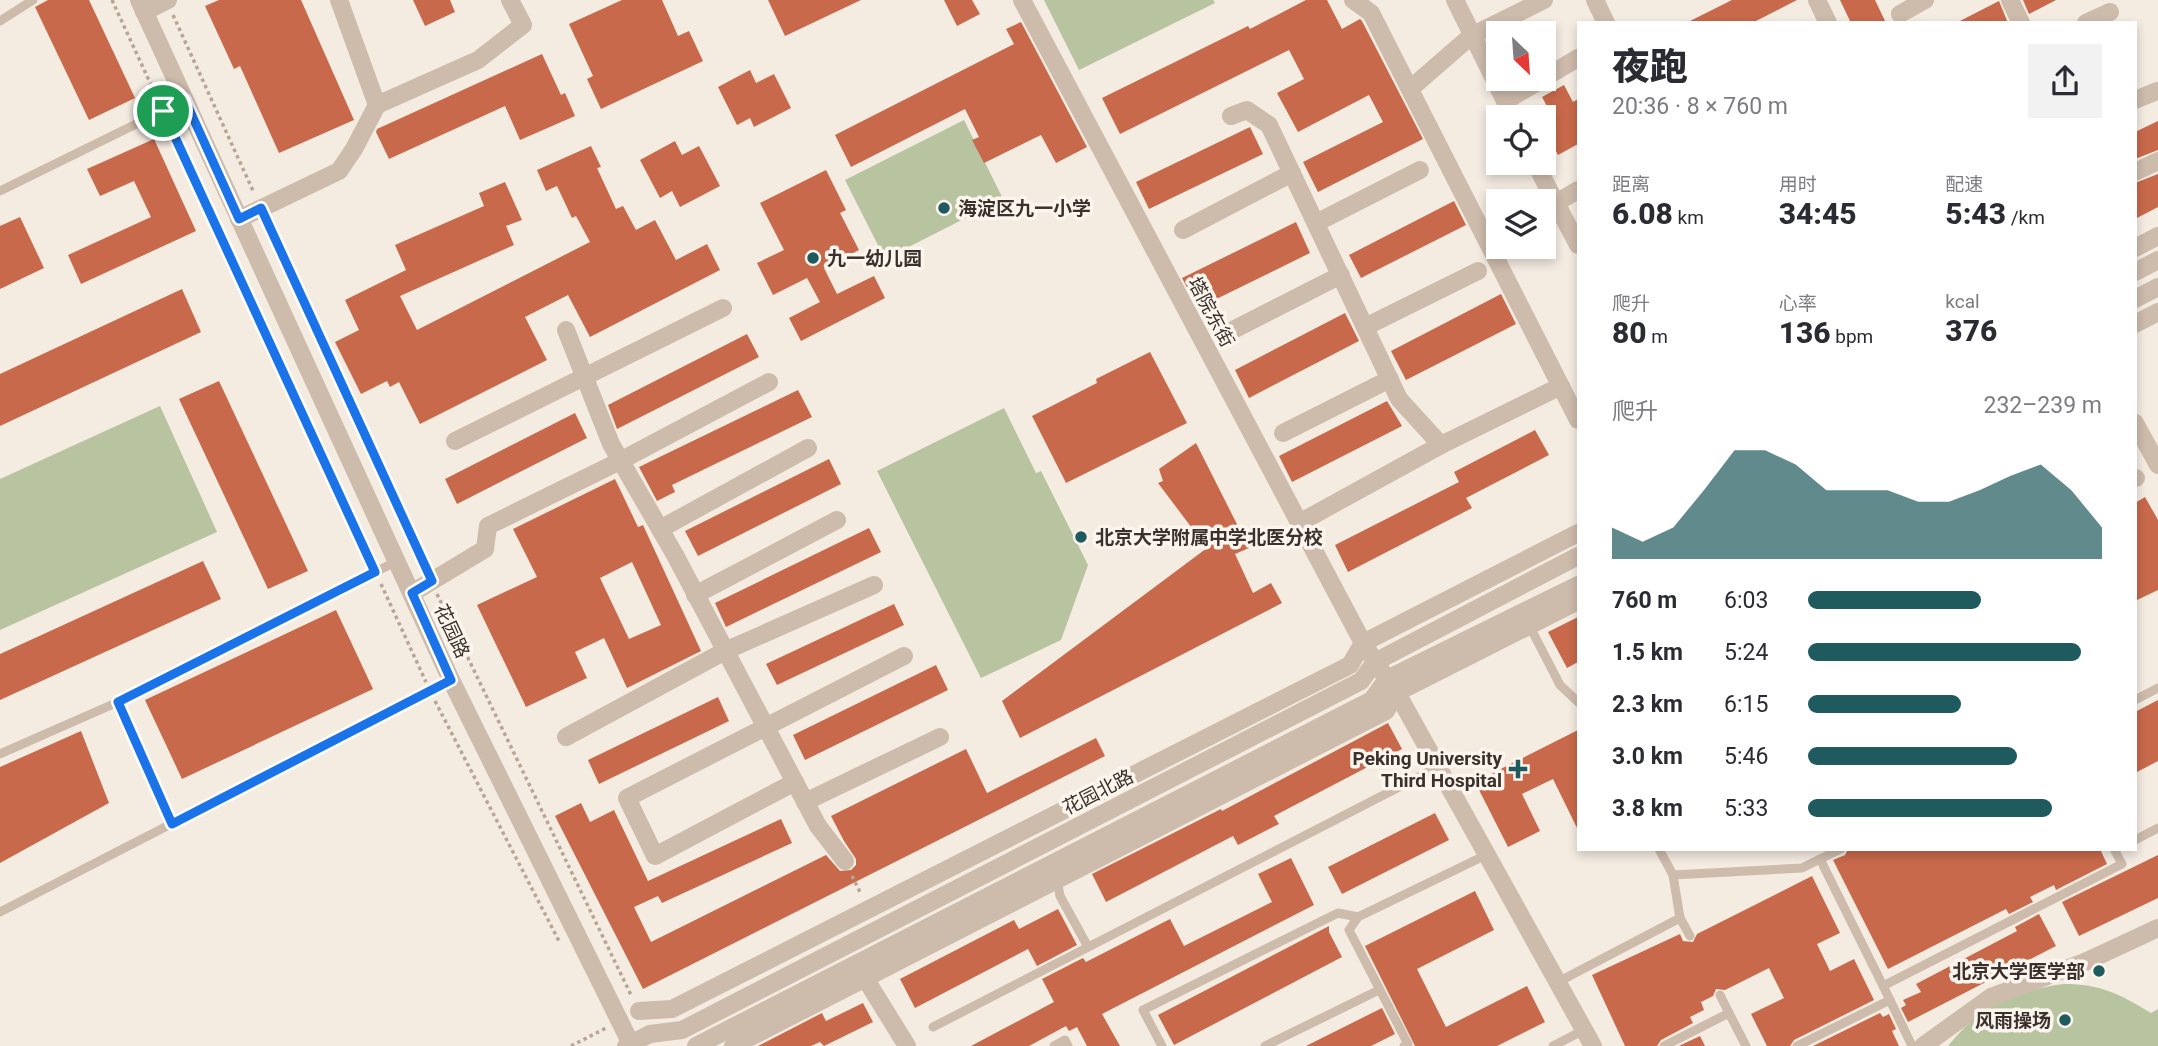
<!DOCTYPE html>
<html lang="zh">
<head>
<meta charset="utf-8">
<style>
  :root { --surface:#fff; --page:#f2f2f3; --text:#2b2b33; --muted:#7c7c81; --accent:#1f5a5e }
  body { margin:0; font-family:Roboto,"Noto Sans SC",sans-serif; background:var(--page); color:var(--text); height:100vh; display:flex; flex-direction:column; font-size:26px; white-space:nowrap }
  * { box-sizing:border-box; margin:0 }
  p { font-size:23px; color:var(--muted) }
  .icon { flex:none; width:38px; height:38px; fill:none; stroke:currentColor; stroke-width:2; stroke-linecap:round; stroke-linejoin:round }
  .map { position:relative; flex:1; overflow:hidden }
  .side { position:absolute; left:1577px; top:21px; width:560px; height:830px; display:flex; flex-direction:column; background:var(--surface); border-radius:0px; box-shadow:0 4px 10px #0003 }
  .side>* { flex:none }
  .needle { width:46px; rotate:155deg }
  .tools { position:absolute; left:1486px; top:21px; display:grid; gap:14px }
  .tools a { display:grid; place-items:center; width:70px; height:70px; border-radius:0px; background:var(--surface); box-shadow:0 4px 10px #0003; font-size:35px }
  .pin { position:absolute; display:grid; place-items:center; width:60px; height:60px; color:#fff; margin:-30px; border:4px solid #fff; border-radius:50%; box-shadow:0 2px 7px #0007 }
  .round { display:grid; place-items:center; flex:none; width:74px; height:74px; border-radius:0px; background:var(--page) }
  .summary { display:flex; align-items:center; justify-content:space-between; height:119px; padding:0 35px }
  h1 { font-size:38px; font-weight:800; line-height:52px }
  .metrics { display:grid; grid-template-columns:repeat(3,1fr); gap:10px; height:119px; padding:7px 35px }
  .metrics div { display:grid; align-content:center }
  .metrics b { font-size:30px; font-weight:800 }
  .metrics small { font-size:19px; font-weight:400 }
  .metrics p { font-size:19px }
  .chart { height:196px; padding:14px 35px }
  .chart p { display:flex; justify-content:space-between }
  .chart svg { width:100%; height:126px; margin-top:7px; fill:var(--accent); opacity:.7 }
  ul { padding:0 35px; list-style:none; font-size:23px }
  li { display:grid; grid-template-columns:112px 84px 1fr; align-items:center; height:52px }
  li i { height:18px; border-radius:9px; background:var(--accent) }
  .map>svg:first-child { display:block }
  .green { fill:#b8c4a0 }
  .building { fill:#c8694b; fill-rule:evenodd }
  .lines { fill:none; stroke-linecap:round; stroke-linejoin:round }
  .path { stroke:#b9a596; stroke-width:3.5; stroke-dasharray:3.5 3.5; stroke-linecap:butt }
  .service { stroke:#cdbbac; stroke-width:9 }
  .minor { stroke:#cdbbac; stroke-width:18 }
  .tertiary { stroke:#cdbbac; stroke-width:18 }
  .route-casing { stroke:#fff; stroke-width:14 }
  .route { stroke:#1a73e8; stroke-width:9 }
  .poi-dot { fill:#1f5a5e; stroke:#fbf5ee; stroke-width:2.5 }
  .labels { text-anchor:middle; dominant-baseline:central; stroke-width:7; stroke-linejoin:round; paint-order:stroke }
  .poi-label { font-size:19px; font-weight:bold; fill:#3b302b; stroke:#fbf5ee; text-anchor:start }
  .street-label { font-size:19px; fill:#3b302b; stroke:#fbf5ee }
</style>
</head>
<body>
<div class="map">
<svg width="2158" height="1046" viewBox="0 0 2158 1046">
  <rect width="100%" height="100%" fill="#f4ebe1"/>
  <g class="green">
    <polygon points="1044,0 1213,0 1215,3 1079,70"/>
    <polygon points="964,120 1003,199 885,259 845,180"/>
    <polygon points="160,406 217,532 0,630 0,479"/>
    <polygon points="1004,408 1036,473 1041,471 1088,565 1061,640 981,678 877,471"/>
    <path d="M2063 984C2102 984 2119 994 2151 1013L2158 1009V1046H1948C1981 1005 2012 992 2063 984Z"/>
  </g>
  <g class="building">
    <polygon points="48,0 89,0 135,98 89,120 35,7"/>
    <polygon points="219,0 301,0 354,120 279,153 240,66 234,69 205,6"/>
    <polygon points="413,0 450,0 455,12 425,26"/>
    <polygon points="622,0 662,0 678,36 689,31 703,61 601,109 587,79 593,76 569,24"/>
    <polygon points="768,0 861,0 785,36"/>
    <polygon points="944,0 972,0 980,14 957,26"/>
    <polygon points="1306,0 1327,0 1342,29 1360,19 1362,21 1423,139 1318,192 1303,162 1383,122 1369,95 1298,132 1277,93 1304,79 1289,50 1120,134 1102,98 1248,26 1250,29"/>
    <polygon points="1732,0 1797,0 1752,23 1686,23"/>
    <polygon points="1840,0 1875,0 1886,23 1851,23"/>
    <polygon points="2023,0 2056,0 2029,14"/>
    <polygon points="1999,1 2008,23 1956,23"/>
    <polygon points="1021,22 1087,147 1056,163 1041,135 984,163 972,140 979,137 965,109 851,167 835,135 1014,44 1006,29"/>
    <polygon points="542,54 561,95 565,93 575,116 520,140 505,106 389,159 376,132 377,129"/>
    <polygon points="750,70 756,83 774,74 791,108 754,127 750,118 737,125 718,87"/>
    <polygon points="1564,85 1573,102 1578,99 1578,144 1558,155 1544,128 1555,121 1542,97"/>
    <polygon points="2158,121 2158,150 2135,159 2135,132"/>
    <polygon points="1250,127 1263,154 1149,209 1136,182"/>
    <polygon points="154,139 196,231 81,284 68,255 151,217 134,181 100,196 87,169"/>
    <polygon points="675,141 682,155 699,146 720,186 680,207 672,191 660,198 640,160"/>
    <polygon points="591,146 601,167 597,168 616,209 623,206 636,230 655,220 676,260 707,244 720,270 590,337 568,295 525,317 547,360 420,424 399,382 390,387 387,381 361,394 335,342 359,330 345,300 406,270 395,245 484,206 479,193 505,182 522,220 506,226 514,245 400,296 417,330 590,242 576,216 572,218 557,186 546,191 537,170"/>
    <polygon points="826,170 846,210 840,213 859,250 824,268 837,294 874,276 885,298 801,341 789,318 820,302 807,278 773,295 757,263 784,250 760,203"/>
    <polygon points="2158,174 2158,207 2135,219 2135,183"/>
    <polygon points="1454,201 1466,225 1361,278 1349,255"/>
    <polygon points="20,217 44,268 0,289 0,226"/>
    <polygon points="1296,222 1310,253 1198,308 1182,278"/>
    <polygon points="182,289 201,332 0,426 0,374"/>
    <polygon points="1501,294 1516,324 1406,380 1391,351"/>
    <polygon points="1345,313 1359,341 1249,398 1235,370"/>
    <polygon points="747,334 759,357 617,429 608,405"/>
    <polygon points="1150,352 1187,423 1066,483 1032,416 1097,383 1096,379"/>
    <polygon points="219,381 308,571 268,589 179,399"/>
    <polygon points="798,390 812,417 672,485 675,492 657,501 639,467"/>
    <polygon points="1387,401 1402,426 1292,482 1279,456"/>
    <polygon points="575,413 587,438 457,504 445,479"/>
    <polygon points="1535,430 1549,455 1466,498 1472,508 1348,572 1335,545 1459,482 1454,472"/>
    <polygon points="1196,443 1249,548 1235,554 1253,593 1271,583 1282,603 1020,738 1002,701 1207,548 1158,483 1163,481 1159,469"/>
    <polygon points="829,459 841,484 698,556 685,531"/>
    <path d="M615 479 638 527 643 525 701 651 627 688 604 638 575 652 587 678 526 707 477 605 537 577 513 529ZM632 562 661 625 629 639 600 578Z"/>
    <polygon points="2145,497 2158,520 2158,590 2135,601 2135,503"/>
    <polygon points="869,528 881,552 726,627 715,603"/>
    <polygon points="203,561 221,599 0,700 0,654"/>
    <polygon points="894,604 904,625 777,685 766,664"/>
    <polygon points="336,610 373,689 182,779 145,700"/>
    <polygon points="1578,617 1578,662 1567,668 1548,632"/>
    <polygon points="936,665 948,690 805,760 793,735"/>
    <polygon points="718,697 729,721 599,784 588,760"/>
    <polygon points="2158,700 2158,761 2135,773 2135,712"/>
    <polygon points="1388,723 1402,749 1274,816 1279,824 1238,845 1233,836 1106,902 1092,874 1221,809 1222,811"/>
    <polygon points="1578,730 1578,830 1553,779 1522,794 1540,831 1508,847 1475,782"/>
    <polygon points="81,731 109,803 0,863 0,767"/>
    <polygon points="1096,738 1105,756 643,989 555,816 581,803 590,822 614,810 648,881 781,819 792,843 662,903 658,896 634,907 651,942 826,855 840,871 851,870 856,865 856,859 844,841 831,816 966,749 987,793"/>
    <polygon points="1435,813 1449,840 1342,894 1328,867"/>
    <polygon points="1848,849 2100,849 2107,864 2056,890 2054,885 2030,897 2033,902 2009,914 2006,909 1888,969 1833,860 1845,855"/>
    <polygon points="2158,855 2158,898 2079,936 2062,902"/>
    <polygon points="1291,858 1314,905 1102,1014 1120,1046 1087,1046 1077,1027 1069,1031 1066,1026 1029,1046 971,1046 1054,1002 1042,979 1083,958 1086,962 1170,919 1184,946 1272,902 1258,874"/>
    <polygon points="1812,876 1840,933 1817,944 1830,971 1854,959 1874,1000 1794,1040 1790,1046 1767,1046 1751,1014 1784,998 1769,968 1725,990 1716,989 1713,996 1701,1002 1704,1010 1690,1017 1693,1023 1661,1040 1657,1046 1625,1046 1592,975 1680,934 1683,941 1693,942 1697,934"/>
    <polygon points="1475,891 1494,930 1417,969 1446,1027 1527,986 1545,1022 1497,1046 1415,1046 1365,946"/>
    <polygon points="1058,909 1077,945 1037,966 1028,949 915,1008 900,979 1014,920 1019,929"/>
    <polygon points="2039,914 2056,946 1908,1022 1901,1008 1906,1005 1903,1000 1921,992 1916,984 2017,931 2015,927"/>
    <polygon points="1329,926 1329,932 1342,957 1174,1045 1158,1015"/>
    <polygon points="863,1003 873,1022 824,1046 820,1042 811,1046 758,1046 822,1013 826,1021"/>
    <polygon points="1382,1008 1395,1034 1371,1046 1306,1046"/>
    <polygon points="1880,1013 1883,1017 1889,1014 1896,1029 1892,1031 1899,1046 1813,1046"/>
    <polygon points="1700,1036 1705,1046 1679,1046"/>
  </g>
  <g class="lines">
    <g class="path">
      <polyline points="112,0 158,100"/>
      <polyline points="173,15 254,193"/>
      <polyline points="168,123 370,561"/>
      <polyline points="267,222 426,568"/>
      <polyline points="381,584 426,682"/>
      <polyline points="437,594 632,997"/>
      <polyline points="435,701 560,943"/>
      <polyline points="852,876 861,894"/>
      <polyline points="571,1046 606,1028"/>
    </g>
    <g class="service">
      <polyline points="0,21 33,0"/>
      <polyline points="0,191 185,100"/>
      <polyline points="1529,625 1560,685 1578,702"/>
      <polyline points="2135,700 2158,688"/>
      <polyline points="0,754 118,702"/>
      <polyline points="172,824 118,702 397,561"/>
      <polyline points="2135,840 2158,828"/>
      <polyline points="1659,849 1673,875 1680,918"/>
      <polyline points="1820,859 1841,849"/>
      <polyline points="1673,875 1802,868 1820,859 1890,1000"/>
      <polyline points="1057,879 1060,896 1088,947"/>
      <polyline points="0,912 451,680"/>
      <polyline points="1358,917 1349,930 1408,1044 1404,1046"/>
      <polyline points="1558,982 1680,918 1690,936"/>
      <polyline points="1883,986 2122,864 2114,849"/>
      <polyline points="1720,995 1729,1013"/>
      <polyline points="933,1027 1438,767"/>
      <polyline points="1054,1046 1065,1040 1068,1046"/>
      <polyline points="1162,1046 1143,1010 1338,913 1358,917 1486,855"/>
      <polyline points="1265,1046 1379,990"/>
      <polyline points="1553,1046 1584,1030"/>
      <polyline points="1664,1046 1729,1013 1746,1046"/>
      <polyline points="1797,1046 1890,1000 1912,1046"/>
    </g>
    <g class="minor">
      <polyline points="339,0 377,105"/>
      <polyline points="1022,0 1363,643 1402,702 1593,1046"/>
      <polyline points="1353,0 1371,13 1578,420"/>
      <polyline points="1455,0 1513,117"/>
      <polyline points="1595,0 1606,23"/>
      <polyline points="1817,0 1828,23"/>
      <polyline points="2010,0 2021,23"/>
      <polyline points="144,12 168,0"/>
      <polyline points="1900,14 1925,0"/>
      <polyline points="2086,23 2110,12"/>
      <polyline points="1544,78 1578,58"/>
      <polyline points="1410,89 1471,36 1544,0"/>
      <polyline points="2135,100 2157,91"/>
      <polyline points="1505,101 1543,79"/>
      <polyline points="1231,116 1247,110 1269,125 1399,399 1441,445"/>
      <polyline points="1535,163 1578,245"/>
      <polyline points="2135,172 2158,161"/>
      <polyline points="1544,210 1578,190"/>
      <polyline points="239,219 339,171 354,149 377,105 478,60 523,25 510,0"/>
      <polyline points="1316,223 1420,170"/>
      <polyline points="1183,230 1292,173"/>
      <polyline points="2135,248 2158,236"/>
      <polyline points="2135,324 2158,312"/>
      <polyline points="1365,327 1478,271"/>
      <polyline points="566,330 611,444 675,555 818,826 845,861"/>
      <polyline points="1231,331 1341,275"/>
      <polyline points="2135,423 2158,465"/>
      <polyline points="1283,433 1390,379"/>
      <polyline points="455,441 723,308"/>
      <polyline points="2135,478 2136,478"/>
      <polyline points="1299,523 1441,445 1561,386"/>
      <polyline points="660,529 808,448"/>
      <polyline points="412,593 485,549 488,526 620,461 769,382"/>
      <polyline points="695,595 837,520"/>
      <polyline points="566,737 725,651 874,585"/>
      <polyline points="795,782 655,856 627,798 904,656"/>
      <polyline points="805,802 940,737"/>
      <polyline points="864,968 865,978 907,1046"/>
      <polyline points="639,1011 672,1009 1350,665 1363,643 1578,533"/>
      <polyline points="733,1046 1386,711 1396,693 1578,601"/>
      <polyline points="1923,1046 1991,997 2085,962 2158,928"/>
    </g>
    <g class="tertiary">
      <polyline points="139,0 451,680 632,1046"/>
      <polyline points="2135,272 2158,260"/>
      <polyline points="2135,299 2158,287"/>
      <polyline points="626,1046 650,1034 682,1030 1361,681 1375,662 1578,556"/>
      <polyline points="696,1046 1372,700 1387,679 1578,585"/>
    </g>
  </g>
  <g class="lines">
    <g class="route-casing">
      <polygon id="route" points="185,100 239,219 261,208 432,581 412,593 451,680 172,824 118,702 375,572 163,111"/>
    </g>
    <use href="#route" class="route"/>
  </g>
  <g class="poi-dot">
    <circle cx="944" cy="208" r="7"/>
    <circle cx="813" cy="258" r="7"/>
    <circle cx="1081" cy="537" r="7"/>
    <path d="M1514.5 758.5h7v7h7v7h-7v7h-7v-7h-7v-7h7z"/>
    <circle cx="2099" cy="971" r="7"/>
    <circle cx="2065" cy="1020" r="7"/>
  </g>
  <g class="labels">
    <g class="poi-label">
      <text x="958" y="208">海淀区九一小学</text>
      <text x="827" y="258">九一幼儿园</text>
      <text x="1095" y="537">北京大学附属中学北医分校</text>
      <text x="1502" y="758" text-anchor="end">Peking University<tspan x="1502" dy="22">Third Hospital</tspan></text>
      <text x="2085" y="971" text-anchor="end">北京大学医学部</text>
      <text x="2051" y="1020" text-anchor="end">风雨操场</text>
    </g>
    <g class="street-label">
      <text transform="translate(1211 312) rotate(62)">塔院东街</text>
      <text transform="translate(452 631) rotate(65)">花园路</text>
      <text transform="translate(1098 792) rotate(-27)">花园北路</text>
    </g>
  </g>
</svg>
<div class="tools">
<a><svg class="needle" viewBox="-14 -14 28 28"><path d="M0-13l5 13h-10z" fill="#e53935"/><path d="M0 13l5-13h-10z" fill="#7c7c81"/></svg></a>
<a><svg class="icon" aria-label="locate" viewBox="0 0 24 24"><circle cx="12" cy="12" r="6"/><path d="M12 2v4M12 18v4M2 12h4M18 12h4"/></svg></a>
<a><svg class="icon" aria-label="layers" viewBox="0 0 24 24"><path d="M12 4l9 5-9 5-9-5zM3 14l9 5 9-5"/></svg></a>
</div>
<div class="pin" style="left:163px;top:111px;background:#1e9e55"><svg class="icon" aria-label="arrive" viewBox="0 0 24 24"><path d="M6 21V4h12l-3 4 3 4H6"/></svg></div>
<section class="side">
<div class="summary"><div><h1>夜跑</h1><p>20:36 · 8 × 760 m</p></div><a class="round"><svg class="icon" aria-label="share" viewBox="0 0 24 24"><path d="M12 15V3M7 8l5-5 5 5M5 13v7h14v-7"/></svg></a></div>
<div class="metrics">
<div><p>距离</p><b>6.08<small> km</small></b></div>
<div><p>用时</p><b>34:45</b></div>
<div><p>配速</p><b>5:43<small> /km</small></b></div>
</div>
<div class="metrics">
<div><p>爬升</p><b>80<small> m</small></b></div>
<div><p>心率</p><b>136<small> bpm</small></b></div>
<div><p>kcal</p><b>376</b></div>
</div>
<div class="chart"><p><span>爬升</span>232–239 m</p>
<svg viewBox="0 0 160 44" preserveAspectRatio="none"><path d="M0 44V33L10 38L20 33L30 20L40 6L50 6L60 11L70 20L80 20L90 20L100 24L110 24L120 20L130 15L140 11L150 20L160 33V44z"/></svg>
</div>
<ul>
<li><b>760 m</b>6:03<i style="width:59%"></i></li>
<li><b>1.5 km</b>5:24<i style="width:93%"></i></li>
<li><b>2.3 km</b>6:15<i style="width:52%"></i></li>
<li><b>3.0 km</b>5:46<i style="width:71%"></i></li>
<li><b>3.8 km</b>5:33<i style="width:83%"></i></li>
</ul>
</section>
</div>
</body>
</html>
